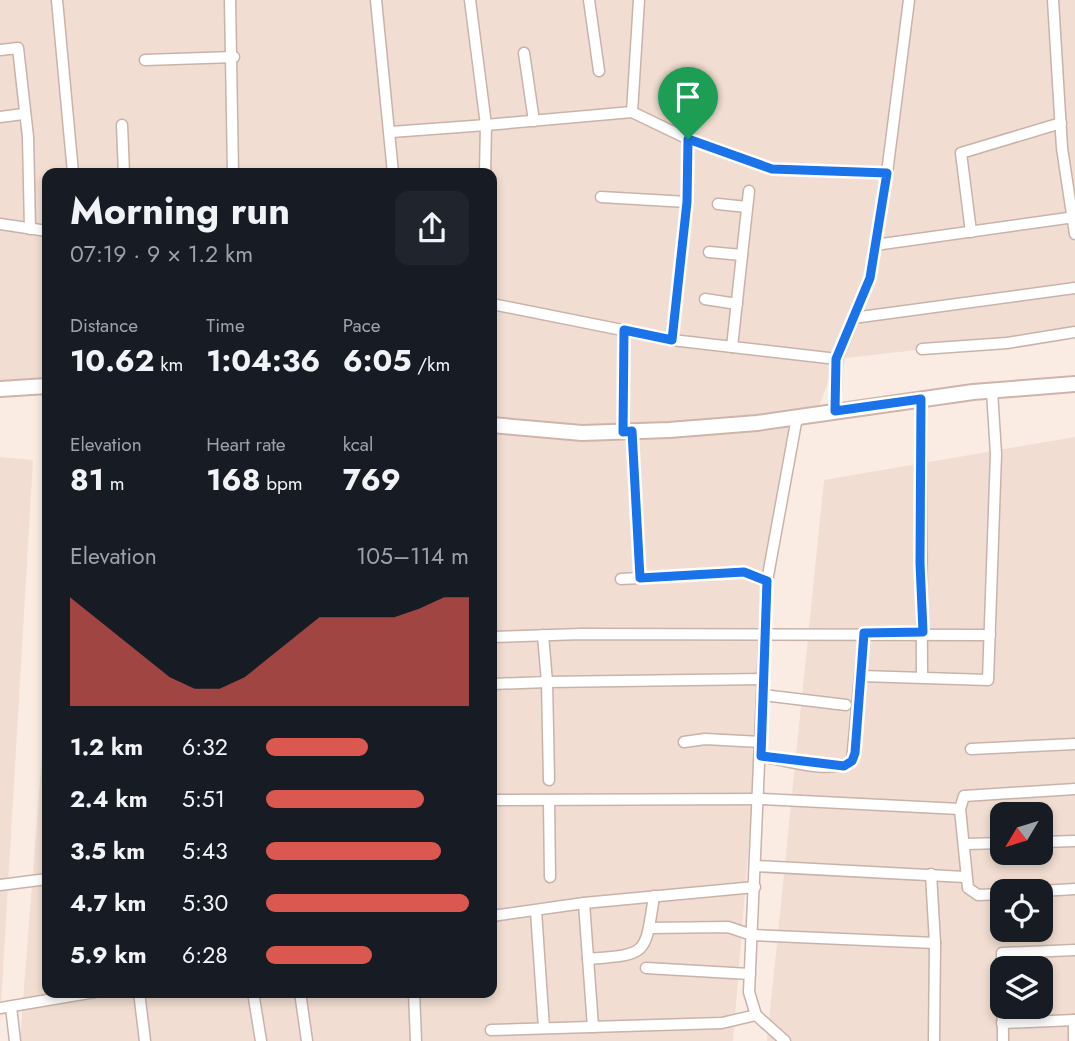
<!DOCTYPE html>
<html lang="en">
<head>
<meta charset="utf-8">
<style>
  :root { --surface:#171b24; --page:#20242c; --text:#f1f3f6; --muted:#9ea1a6; --accent:#db5850 }
  body { margin:0; font-family:Jost,sans-serif; background:var(--page); color:var(--text); height:100vh; display:flex; flex-direction:column; font-size:26px; white-space:nowrap }
  * { box-sizing:border-box; margin:0 }
  p { font-size:23px; color:var(--muted) }
  .icon { flex:none; width:38px; height:38px; fill:none; stroke:currentColor; stroke-width:2; stroke-linecap:round; stroke-linejoin:round }
  .map { position:relative; flex:1; overflow:hidden }
  .sheet { position:absolute; left:42px; top:168px; width:455px; height:830px; display:flex; flex-direction:column; background:var(--surface); border-radius:14px; box-shadow:0 4px 10px #0003 }
  .sheet>* { flex:none }
  .needle { width:46px; rotate:232deg }
  .buttons { position:absolute; left:990px; top:802px; display:grid; gap:14px }
  .buttons a { display:grid; place-items:center; width:63px; height:63px; border-radius:14px; background:var(--surface); box-shadow:0 4px 10px #0003; font-size:35px }
  .pin { position:absolute; display:grid; place-items:center; width:60px; height:60px; color:#fff; margin:-72px -30px; border-radius:50% 50% 50% 0; rotate:-45deg; box-shadow:0 0 7px #0007 }
  .pin .icon { rotate:45deg }
  .round { display:grid; place-items:center; flex:none; width:74px; height:74px; border-radius:14px; background:var(--page) }
  .summary { display:flex; align-items:center; justify-content:space-between; height:119px; padding:0 28px }
  h1 { font-size:38px; font-weight:700; line-height:52px }
  .figures { display:grid; grid-template-columns:repeat(3,1fr); gap:10px; height:119px; padding:7px 28px }
  .figures div { display:grid; align-content:center }
  .figures b { font-size:30px; font-weight:700 }
  .figures small { font-size:19px; font-weight:400 }
  .figures p { font-size:19px }
  .chart { height:196px; padding:14px 28px }
  .chart p { display:flex; justify-content:space-between }
  .chart svg { width:100%; height:126px; margin-top:7px; fill:var(--accent); opacity:.7 }
  ul { padding:0 28px; list-style:none; font-size:23px }
  li { display:grid; grid-template-columns:112px 84px 1fr; align-items:center; height:52px }
  li i { height:18px; border-radius:9px; background:var(--accent) }
  .map>svg:first-child { display:block }
  .residential { fill:#f1ddd1; fill-rule:evenodd }
  .lines { fill:none; stroke-linecap:round; stroke-linejoin:round }
  .street-casing { stroke:#c9b3a9; stroke-width:13 }
  .secondary-casing { stroke:#cfb4aa; stroke-width:18 }
  .street { stroke:#fff; stroke-width:10 }
  .secondary { stroke:#fff; stroke-width:14 }
  .route-casing { stroke:#fff; stroke-width:14 }
  .route { stroke:#1a73e8; stroke-width:9 }
</style>
</head>
<body>
<div class="map">
<svg width="1075" height="1041" viewBox="0 0 1075 1041">
  <rect width="100%" height="100%" fill="#faece2"/>
  <g class="residential">
    <polygon points="0,0 1075,0 1075,332 837,359 816,414 797,417 764,655 733,1041 20,1041 47,689 47,992 492,992 492,173 47,173 47,388 0,390"/>
    <path d="M1075 437V1041H767L824 480ZM1003 814H1041V852H1003ZM1003 891H1041V929H1003ZM1003 968H1041V1006H1003Z"/>
    <polygon points="0,457 33,460 0,1021"/>
  </g>
  <g class="lines">
    <g class="street-casing">
      <g id="street">
        <polyline points="57,0 73,173"/>
        <polyline points="230,0 233,173"/>
        <polyline points="376,0 393,173"/>
        <polyline points="589,0 599,71"/>
        <polyline points="1053,0 1062,148 1075,234"/>
        <polyline points="0,50 18,48 28,137 30,229"/>
        <polyline points="524,53 534,121"/>
        <polyline points="145,60 234,57"/>
        <polyline points="632,112 688,139 772,169 887,173 870,278 837,359 835,411"/>
        <polyline points="0,117 23,114"/>
        <polyline points="122,125 124,173"/>
        <polyline points="391,132 486,125 470,0"/>
        <polyline points="485,173 486,125 632,112 639,0"/>
        <polyline points="887,173 909,0"/>
        <polyline points="601,197 687,202"/>
        <polyline points="718,204 747,207"/>
        <polyline points="0,224 47,231"/>
        <polyline points="971,232 961,153 1061,123"/>
        <polyline points="875,245 1075,217"/>
        <polyline points="709,252 742,255"/>
        <polyline points="705,299 737,304"/>
        <polyline points="492,304 672,340 837,359"/>
        <polyline points="853,318 1075,288"/>
        <polyline points="672,340 687,202 688,139"/>
        <polyline points="732,347 749,191"/>
        <polyline points="922,349 1007,343 1075,332"/>
        <polyline points="921,399 922,676"/>
        <polyline points="623,431 624,330"/>
        <polyline points="632,431 640,578"/>
        <polyline points="621,579 744,572 767,581"/>
        <polyline points="492,637 581,634 990,635"/>
        <polyline points="861,676 988,680 996,454 992,391"/>
        <polyline points="492,684 547,682 543,635"/>
        <polyline points="763,695 846,705"/>
        <polyline points="684,742 705,739 761,742"/>
        <polyline points="971,749 1075,744"/>
        <path d="M760 756C786 760 829 775 852 761L864 633"/>
        <polyline points="549,780 547,682 763,679"/>
        <polyline points="492,800 762,799 960,809"/>
        <polyline points="549,801 550,877"/>
        <polyline points="1041,842 1075,841"/>
        <polyline points="966,844 1003,843"/>
        <polyline points="755,866 965,877"/>
        <polyline points="931,874 935,943 934,1041"/>
        <polyline points="0,885 47,879"/>
        <polyline points="1041,891 1075,889"/>
        <polyline points="1003,894 978,895 968,888 960,809 964,796 1075,789"/>
        <polyline points="584,903 593,1027"/>
        <polyline points="536,911 544,1028"/>
        <polyline points="492,916 584,903 755,887"/>
        <polyline points="649,928 728,927 752,935 935,943"/>
        <path d="M588 959C648 954 645 956 654 896"/>
        <polyline points="646,968 750,974"/>
        <polyline points="139,992 145,1041"/>
        <polyline points="253,992 261,1041"/>
        <polyline points="300,992 307,1041"/>
        <polyline points="414,992 416,1041"/>
        <polyline points="11,1007 15,1041"/>
        <polyline points="0,1008 95,992"/>
        <polyline points="1074,1020 1074,1041"/>
        <polyline points="1002,1023 1075,1020"/>
        <polyline points="491,1030 722,1023 756,1015"/>
        <polyline points="785,1041 756,1015 749,992 767,581 797,417"/>
        <polyline points="1003,1041 1002,953 1075,950"/>
      </g>
    </g>
    <g class="secondary-casing">
      <g id="secondary">
        <polyline points="0,389 47,386"/>
        <polyline points="492,425 582,433 669,430 757,423 973,392 1075,384"/>
      </g>
    </g>
    <use href="#street" class="street"/>
    <use href="#secondary" class="secondary"/>
  </g>
  <g class="lines">
    <g class="route-casing">
      <polygon id="route" points="688,139 772,169 887,173 870,278 836,359 835,411 921,399 920,563 923,632 864,633 855,753 852,761 844,766 761,756 767,581 744,572 640,578 632,431 623,432 624,330 672,340 687,202"/>
    </g>
    <use href="#route" class="route"/>
  </g>
</svg>
<div class="buttons">
<a><svg class="needle" viewBox="-14 -14 28 28"><path d="M0-13l5 13h-10z" fill="#e53935"/><path d="M0 13l5-13h-10z" fill="#9ea1a6"/></svg></a>
<a><svg class="icon" aria-label="locate" viewBox="0 0 24 24"><circle cx="12" cy="12" r="6"/><path d="M12 2v4M12 18v4M2 12h4M18 12h4"/></svg></a>
<a><svg class="icon" aria-label="layers" viewBox="0 0 24 24"><path d="M12 4l9 5-9 5-9-5zM3 14l9 5 9-5"/></svg></a>
</div>
<div class="pin" style="left:688px;top:139px;background:#1e9e55"><svg class="icon" aria-label="arrive" viewBox="0 0 24 24"><path d="M6 21V4h12l-3 4 3 4H6"/></svg></div>
<section class="sheet">
<div class="summary"><div><h1>Morning run</h1><p>07:19 · 9 × 1.2 km</p></div><a class="round"><svg class="icon" aria-label="share" viewBox="0 0 24 24"><path d="M12 15V3M7 8l5-5 5 5M5 13v7h14v-7"/></svg></a></div>
<div class="figures">
<div><p>Distance</p><b>10.62<small> km</small></b></div>
<div><p>Time</p><b>1:04:36</b></div>
<div><p>Pace</p><b>6:05<small> /km</small></b></div>
</div>
<div class="figures">
<div><p>Elevation</p><b>81<small> m</small></b></div>
<div><p>Heart rate</p><b>168<small> bpm</small></b></div>
<div><p>kcal</p><b>769</b></div>
</div>
<div class="chart"><p><span>Elevation</span>105–114 m</p>
<svg viewBox="0 0 160 44" preserveAspectRatio="none"><path d="M0 44V6L10 13L20 20L30 27L40 34L50 38L60 38L70 34L80 27L90 20L100 13L110 13L120 13L130 13L140 10L150 6L160 6V44z"/></svg>
</div>
<ul>
<li><b>1.2 km</b>6:32<i style="width:50%"></i></li>
<li><b>2.4 km</b>5:51<i style="width:78%"></i></li>
<li><b>3.5 km</b>5:43<i style="width:86%"></i></li>
<li><b>4.7 km</b>5:30<i style="width:100%"></i></li>
<li><b>5.9 km</b>6:28<i style="width:52%"></i></li>
</ul>
</section>
</div>
</body>
</html>
